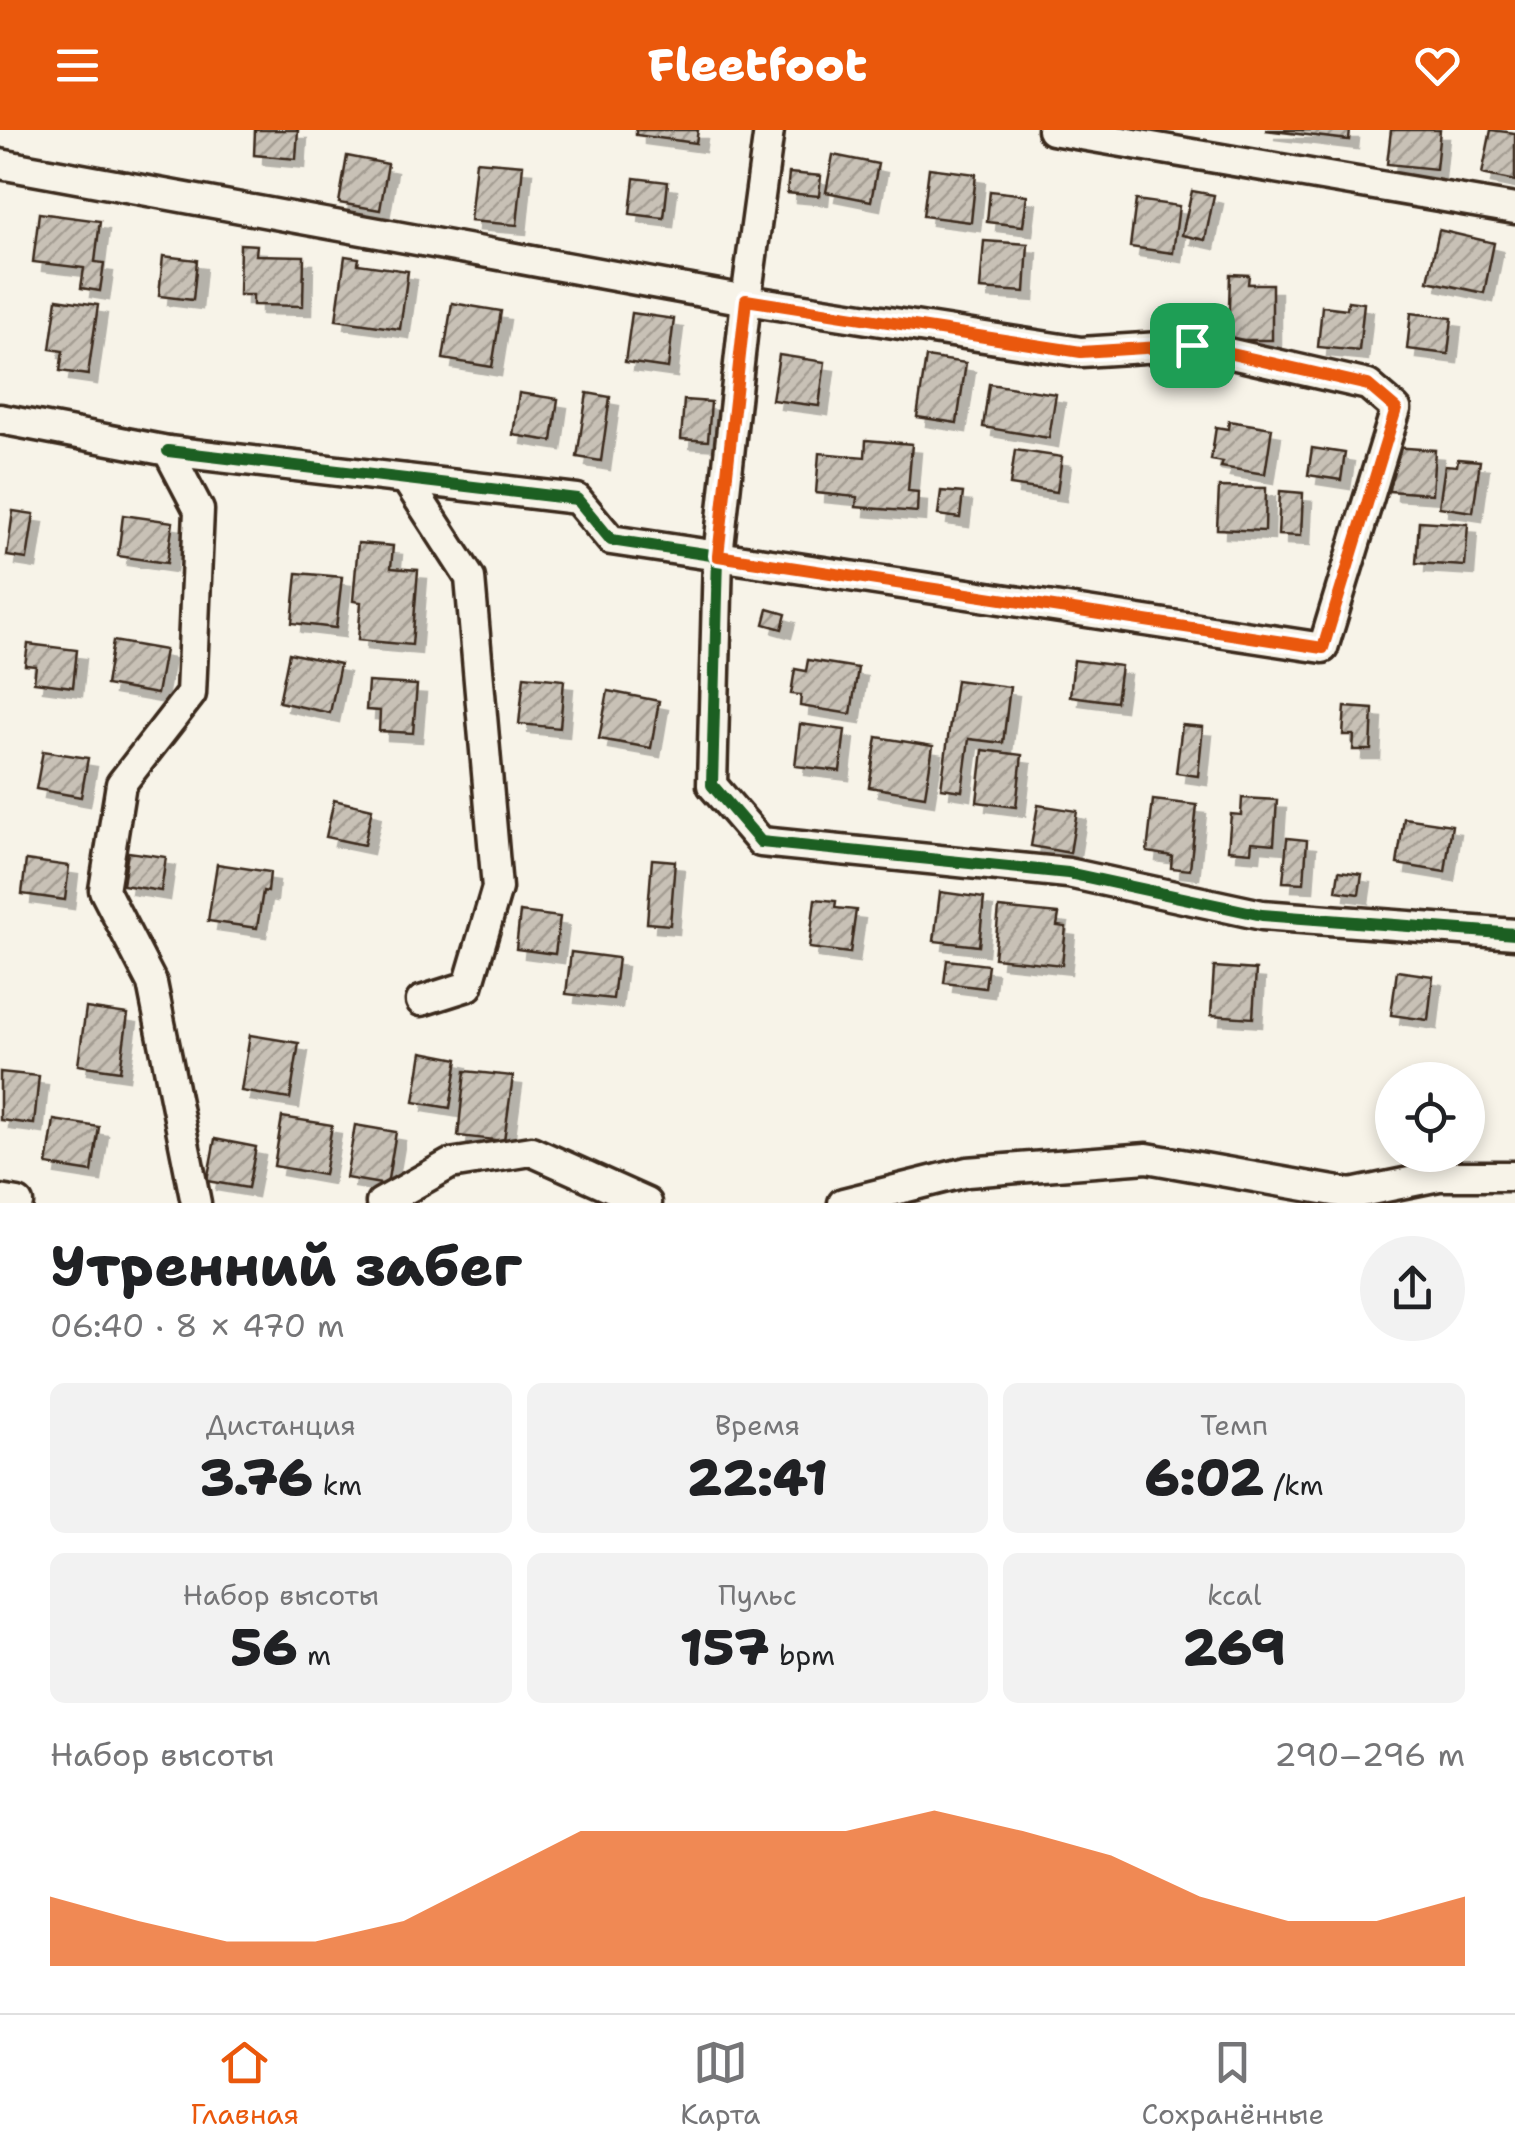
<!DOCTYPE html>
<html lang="ru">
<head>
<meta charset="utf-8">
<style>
  :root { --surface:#fff; --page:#f2f2f2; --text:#202124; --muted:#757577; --line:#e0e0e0; --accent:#ea580c }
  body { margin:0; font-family:"Shantell Sans",sans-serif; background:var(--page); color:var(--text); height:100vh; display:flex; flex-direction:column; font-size:38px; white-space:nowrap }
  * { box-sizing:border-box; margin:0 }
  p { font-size:32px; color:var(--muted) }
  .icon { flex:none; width:55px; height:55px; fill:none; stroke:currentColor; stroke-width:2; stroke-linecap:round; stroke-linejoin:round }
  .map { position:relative; height:1073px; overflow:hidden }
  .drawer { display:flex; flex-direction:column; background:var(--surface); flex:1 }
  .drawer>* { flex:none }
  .controls { position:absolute; left:1375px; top:932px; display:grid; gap:20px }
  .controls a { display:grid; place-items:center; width:110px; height:110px; border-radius:50%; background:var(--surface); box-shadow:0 5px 15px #0003; font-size:50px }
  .pin { position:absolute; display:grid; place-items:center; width:85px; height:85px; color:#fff; margin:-42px; border-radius:20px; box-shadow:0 5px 15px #0006 }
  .round { display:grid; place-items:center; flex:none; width:105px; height:105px; border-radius:52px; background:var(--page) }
  .overview { display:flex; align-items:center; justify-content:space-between; height:170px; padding:0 50px }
  h1 { font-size:55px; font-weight:800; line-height:75px }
  .figures { display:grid; grid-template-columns:repeat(3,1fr); gap:15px; height:170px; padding:10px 50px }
  .figures div { display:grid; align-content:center; border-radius:15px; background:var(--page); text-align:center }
  .figures b { font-size:50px; font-weight:800 }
  .figures small { font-size:28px; font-weight:400 }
  .figures p { font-size:28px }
  .chart { height:280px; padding:20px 50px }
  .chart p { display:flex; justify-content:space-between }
  .chart svg { width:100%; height:180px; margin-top:10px; fill:var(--accent); opacity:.7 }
  header { display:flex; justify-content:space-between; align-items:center; height:130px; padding:0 50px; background:var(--accent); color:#fff; font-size:45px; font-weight:800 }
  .dock { display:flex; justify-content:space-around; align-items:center; height:140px; border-top:2px solid var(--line); background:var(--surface); font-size:28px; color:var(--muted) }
  .dock a { display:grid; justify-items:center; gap:5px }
  .dock .active { color:var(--accent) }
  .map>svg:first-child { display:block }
  .building { fill:url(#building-hatch); stroke:#3b2a1e; stroke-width:2.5; filter:url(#shadow) }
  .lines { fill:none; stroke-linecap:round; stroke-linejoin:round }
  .street-casing { stroke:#3b2a1e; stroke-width:35 }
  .street { stroke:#f7f3e8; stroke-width:28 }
  .cycleway-casing { stroke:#f7f3e8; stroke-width:19 }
  .cycleway { stroke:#1b5e20; stroke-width:12 }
  .route-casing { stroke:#fff; stroke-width:20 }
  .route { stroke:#ea580c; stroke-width:12 }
</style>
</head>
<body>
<header><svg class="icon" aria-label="menu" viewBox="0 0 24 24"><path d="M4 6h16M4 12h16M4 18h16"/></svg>Fleetfoot<svg class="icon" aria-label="heart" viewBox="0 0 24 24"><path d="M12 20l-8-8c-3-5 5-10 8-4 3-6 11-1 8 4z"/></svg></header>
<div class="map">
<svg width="1515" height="1073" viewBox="0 0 1515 1073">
  <defs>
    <pattern id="building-hatch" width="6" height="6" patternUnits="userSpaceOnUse" patternTransform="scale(2.5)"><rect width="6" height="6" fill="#c8c1b6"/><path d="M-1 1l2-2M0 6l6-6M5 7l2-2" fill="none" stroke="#a49d93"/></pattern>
    <filter id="shadow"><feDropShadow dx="9" dy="9" stdDeviation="0" flood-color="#0004"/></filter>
  </defs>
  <rect width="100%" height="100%" fill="#f7f3e8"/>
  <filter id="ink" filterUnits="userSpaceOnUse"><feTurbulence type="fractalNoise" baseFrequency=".01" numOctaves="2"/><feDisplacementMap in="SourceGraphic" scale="20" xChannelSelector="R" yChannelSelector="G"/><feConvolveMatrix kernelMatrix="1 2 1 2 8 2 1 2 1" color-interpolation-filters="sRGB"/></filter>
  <g filter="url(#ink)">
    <g class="building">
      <polygon points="255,0 298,0 296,29 254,25"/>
      <polygon points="636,0 698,0 696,13 636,5"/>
      <polygon points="1265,0 1350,0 1349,10"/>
      <polygon points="1391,0 1440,0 1436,39 1387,34"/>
      <polygon points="1491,0 1515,3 1515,51 1482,44"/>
      <polygon points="833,25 878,34 871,71 826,62"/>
      <polygon points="347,26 388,34 380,80 339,73"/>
      <polygon points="476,31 523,35 517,95 470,91"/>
      <polygon points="929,38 976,44 971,92 923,86"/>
      <polygon points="789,43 821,46 819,66 787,63"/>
      <polygon points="634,48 668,52 664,88 630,84"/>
      <polygon points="990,61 1027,65 1023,96 987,92"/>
      <polygon points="1192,61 1214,65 1205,110 1182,105"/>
      <polygon points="1136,70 1179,76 1173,123 1130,117"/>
      <polygon points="39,83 100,91 95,132 104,133 100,161 81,158 84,138 33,132"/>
      <polygon points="1439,100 1494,113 1484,163 1428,151"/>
      <polygon points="984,111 1028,114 1025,162 980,159"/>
      <polygon points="240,114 257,115 256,125 304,126 303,176 253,175 253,165 239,165"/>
      <polygon points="163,126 197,130 193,170 159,166"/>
      <polygon points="345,126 359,128 358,134 408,141 400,199 336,190"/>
      <polygon points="1230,144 1249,145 1248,154 1272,154 1272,210 1228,210"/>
      <polygon points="57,169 98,175 88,245 60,241 63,221 50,219"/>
      <polygon points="1348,171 1364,173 1359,221 1318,217 1322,176 1347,179"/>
      <polygon points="452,173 501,181 492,237 443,229"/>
      <polygon points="632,183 674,189 668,238 625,232"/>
      <polygon points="1411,183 1452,188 1448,224 1407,219"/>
      <polygon points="779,225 825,232 819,276 772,270"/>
      <polygon points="926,227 966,233 957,293 917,287"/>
      <polygon points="989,254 1056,264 1049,308 983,297"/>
      <polygon points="519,263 558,269 552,311 513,305"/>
      <polygon points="587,263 610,267 601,331 577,327"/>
      <polygon points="684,270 711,272 708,311 681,309"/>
      <polygon points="1229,291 1272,298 1265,344 1221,337 1223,332 1211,330 1216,297 1228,299"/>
      <polygon points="866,310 912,314 908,361 918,362 917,382 856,377 857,367 816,363 819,323 865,327"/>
      <polygon points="1392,317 1435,320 1432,364 1389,361"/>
      <polygon points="1312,318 1345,323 1341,350 1308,345"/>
      <polygon points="1015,320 1062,327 1057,362 1010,355"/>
      <polygon points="1458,329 1480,331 1473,382 1439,377 1445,335 1457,336"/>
      <polygon points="1219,357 1266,358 1265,401 1217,399"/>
      <polygon points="941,361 963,363 960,388 938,385"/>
      <polygon points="1280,361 1303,363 1301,406 1278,405"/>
      <polygon points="13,381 34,384 27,429 7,426"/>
      <polygon points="123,385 173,392 167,433 118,426"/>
      <polygon points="1419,391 1468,394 1465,436 1416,433"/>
      <polygon points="358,413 393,416 391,438 418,440 412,515 358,510 361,472 353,471"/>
      <polygon points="297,443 342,447 336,498 292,493"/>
      <polygon points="768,479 786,484 782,499 764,494"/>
      <polygon points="113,511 165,520 157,564 106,555"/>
      <polygon points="28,514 77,520 73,557 34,552 36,536 25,535"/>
      <polygon points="289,523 340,534 330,583 279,572"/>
      <polygon points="808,530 858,538 851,584 800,576 801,565 791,564 795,539 806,541"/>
      <polygon points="1074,530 1121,536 1116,572 1070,566"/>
      <polygon points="524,546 564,550 560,598 519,594"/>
      <polygon points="956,550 1010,557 1003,613 969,609 962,661 941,658"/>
      <polygon points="368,552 417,555 413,603 379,601 380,581 366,580"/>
      <polygon points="608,561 659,571 651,618 599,609"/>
      <polygon points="1345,577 1373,579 1371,620 1353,620 1354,605 1343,605"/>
      <polygon points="800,594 845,600 840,641 795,636"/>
      <polygon points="1182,595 1203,597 1198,646 1176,643"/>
      <polygon points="877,607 933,616 925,666 869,657"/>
      <polygon points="983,620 1022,625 1016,677 977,672"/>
      <polygon points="43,621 88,628 81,667 36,659"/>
      <polygon points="1242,668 1277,670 1274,714 1252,712 1251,722 1228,720 1231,684 1241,685"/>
      <polygon points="334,670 372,679 364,715 326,707"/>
      <polygon points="1153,670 1197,675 1190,740 1171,738 1172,726 1147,722"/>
      <polygon points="1038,675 1077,681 1070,723 1031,716"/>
      <polygon points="1404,688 1452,695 1445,742 1397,734"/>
      <polygon points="1287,708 1307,710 1304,753 1283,752"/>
      <polygon points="128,722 166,727 161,761 123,755"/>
      <polygon points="652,729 675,731 670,795 647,793"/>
      <polygon points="26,730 69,736 65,770 22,764"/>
      <polygon points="217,734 270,742 268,762 263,761 257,798 208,791"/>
      <polygon points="1339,741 1362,744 1359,764 1336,761"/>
      <polygon points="940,762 984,768 979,816 934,811"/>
      <polygon points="815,769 836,771 835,778 856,780 850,823 809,818"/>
      <polygon points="999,778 1059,784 1057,796 1066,797 1062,835 994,828"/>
      <polygon points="520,782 560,787 555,824 516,819"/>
      <polygon points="571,822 618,828 613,869 566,864"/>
      <polygon points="947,830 988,835 985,858 944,853"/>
      <polygon points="1214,837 1256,840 1253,888 1211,885"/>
      <polygon points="1397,841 1433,846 1428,890 1391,885"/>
      <polygon points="86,878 128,884 120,941 78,935"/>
      <polygon points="250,905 299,913 290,969 241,961"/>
      <polygon points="422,922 458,929 450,978 414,972"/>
      <polygon points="465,941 513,946 504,1011 458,1006"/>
      <polygon points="0,942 39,946 34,994 0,990"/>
      <polygon points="282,987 332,995 324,1045 274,1036"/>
      <polygon points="54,990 99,997 92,1042 47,1035"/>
      <polygon points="355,995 396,1002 387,1055 346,1048"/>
      <polygon points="215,1009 256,1017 248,1058 207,1051"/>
    </g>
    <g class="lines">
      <g class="street-casing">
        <g id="street">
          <polyline points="1052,0 1515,79"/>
          <polyline points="0,34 746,170 769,0"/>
          <polyline points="0,289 168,321 199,380 191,564 121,654 104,760 152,853 196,1073"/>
          <polyline points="168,321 577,369 611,410 718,426 746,170 1081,222 1192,215 1368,255 1396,279 1323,518 718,426 712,655 761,712 1068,743 1262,785 1515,804"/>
          <polyline points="406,349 470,448 497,758 468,856 421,871"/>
          <polyline points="0,1070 18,1073"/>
          <polyline points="381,1073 450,1034 531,1021 647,1073"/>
          <polyline points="843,1073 967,1042 1147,1028 1351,1064 1439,1046 1515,1046"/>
        </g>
      </g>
      <use href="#street" class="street"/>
      <g class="cycleway-casing">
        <polyline id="cycleway" points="168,321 577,369 611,410 718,426 746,170 1081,222 1192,215 1368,255 1396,279 1323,518 718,426 712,655 761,712 1068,743 1262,785 1515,804"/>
      </g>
      <use href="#cycleway" class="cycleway"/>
    </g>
  </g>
  <g class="lines" filter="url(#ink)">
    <g class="route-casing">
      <polygon id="route" points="746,170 1081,222 1192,215 1368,255 1396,279 1323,518 718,426"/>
    </g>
    <use href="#route" class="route"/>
  </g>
</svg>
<div class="controls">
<a><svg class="icon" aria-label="locate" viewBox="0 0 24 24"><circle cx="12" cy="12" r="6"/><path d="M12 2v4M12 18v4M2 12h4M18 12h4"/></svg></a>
</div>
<div class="pin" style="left:1192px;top:215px;background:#1e9e55"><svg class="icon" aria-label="arrive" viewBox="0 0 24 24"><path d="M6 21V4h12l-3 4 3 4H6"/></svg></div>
</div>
<section class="drawer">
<div class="overview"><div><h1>Утренний забег</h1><p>06:40 · 8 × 470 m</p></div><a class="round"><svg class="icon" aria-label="share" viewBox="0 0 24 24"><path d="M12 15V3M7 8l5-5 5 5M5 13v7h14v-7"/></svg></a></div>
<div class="figures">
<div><p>Дистанция</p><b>3.76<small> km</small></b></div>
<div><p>Время</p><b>22:41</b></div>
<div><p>Темп</p><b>6:02<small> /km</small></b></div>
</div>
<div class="figures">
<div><p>Набор высоты</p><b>56<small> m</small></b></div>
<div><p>Пульс</p><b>157<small> bpm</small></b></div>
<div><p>kcal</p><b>269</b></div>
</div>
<div class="chart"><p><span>Набор высоты</span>290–296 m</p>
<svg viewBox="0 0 160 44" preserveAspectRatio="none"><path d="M0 44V27L10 33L20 38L30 38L40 33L50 22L60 11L70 11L80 11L90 11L100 6L110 11L120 17L130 27L140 33L150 33L160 27V44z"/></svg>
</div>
</section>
<nav class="dock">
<a class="active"><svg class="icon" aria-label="home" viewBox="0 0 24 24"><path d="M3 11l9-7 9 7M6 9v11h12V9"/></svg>Главная</a>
<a><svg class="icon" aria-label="map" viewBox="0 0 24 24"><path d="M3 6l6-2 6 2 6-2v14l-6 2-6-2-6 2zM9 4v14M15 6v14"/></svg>Карта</a>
<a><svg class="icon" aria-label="saved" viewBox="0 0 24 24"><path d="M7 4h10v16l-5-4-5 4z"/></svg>Сохранённые</a>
</nav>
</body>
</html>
